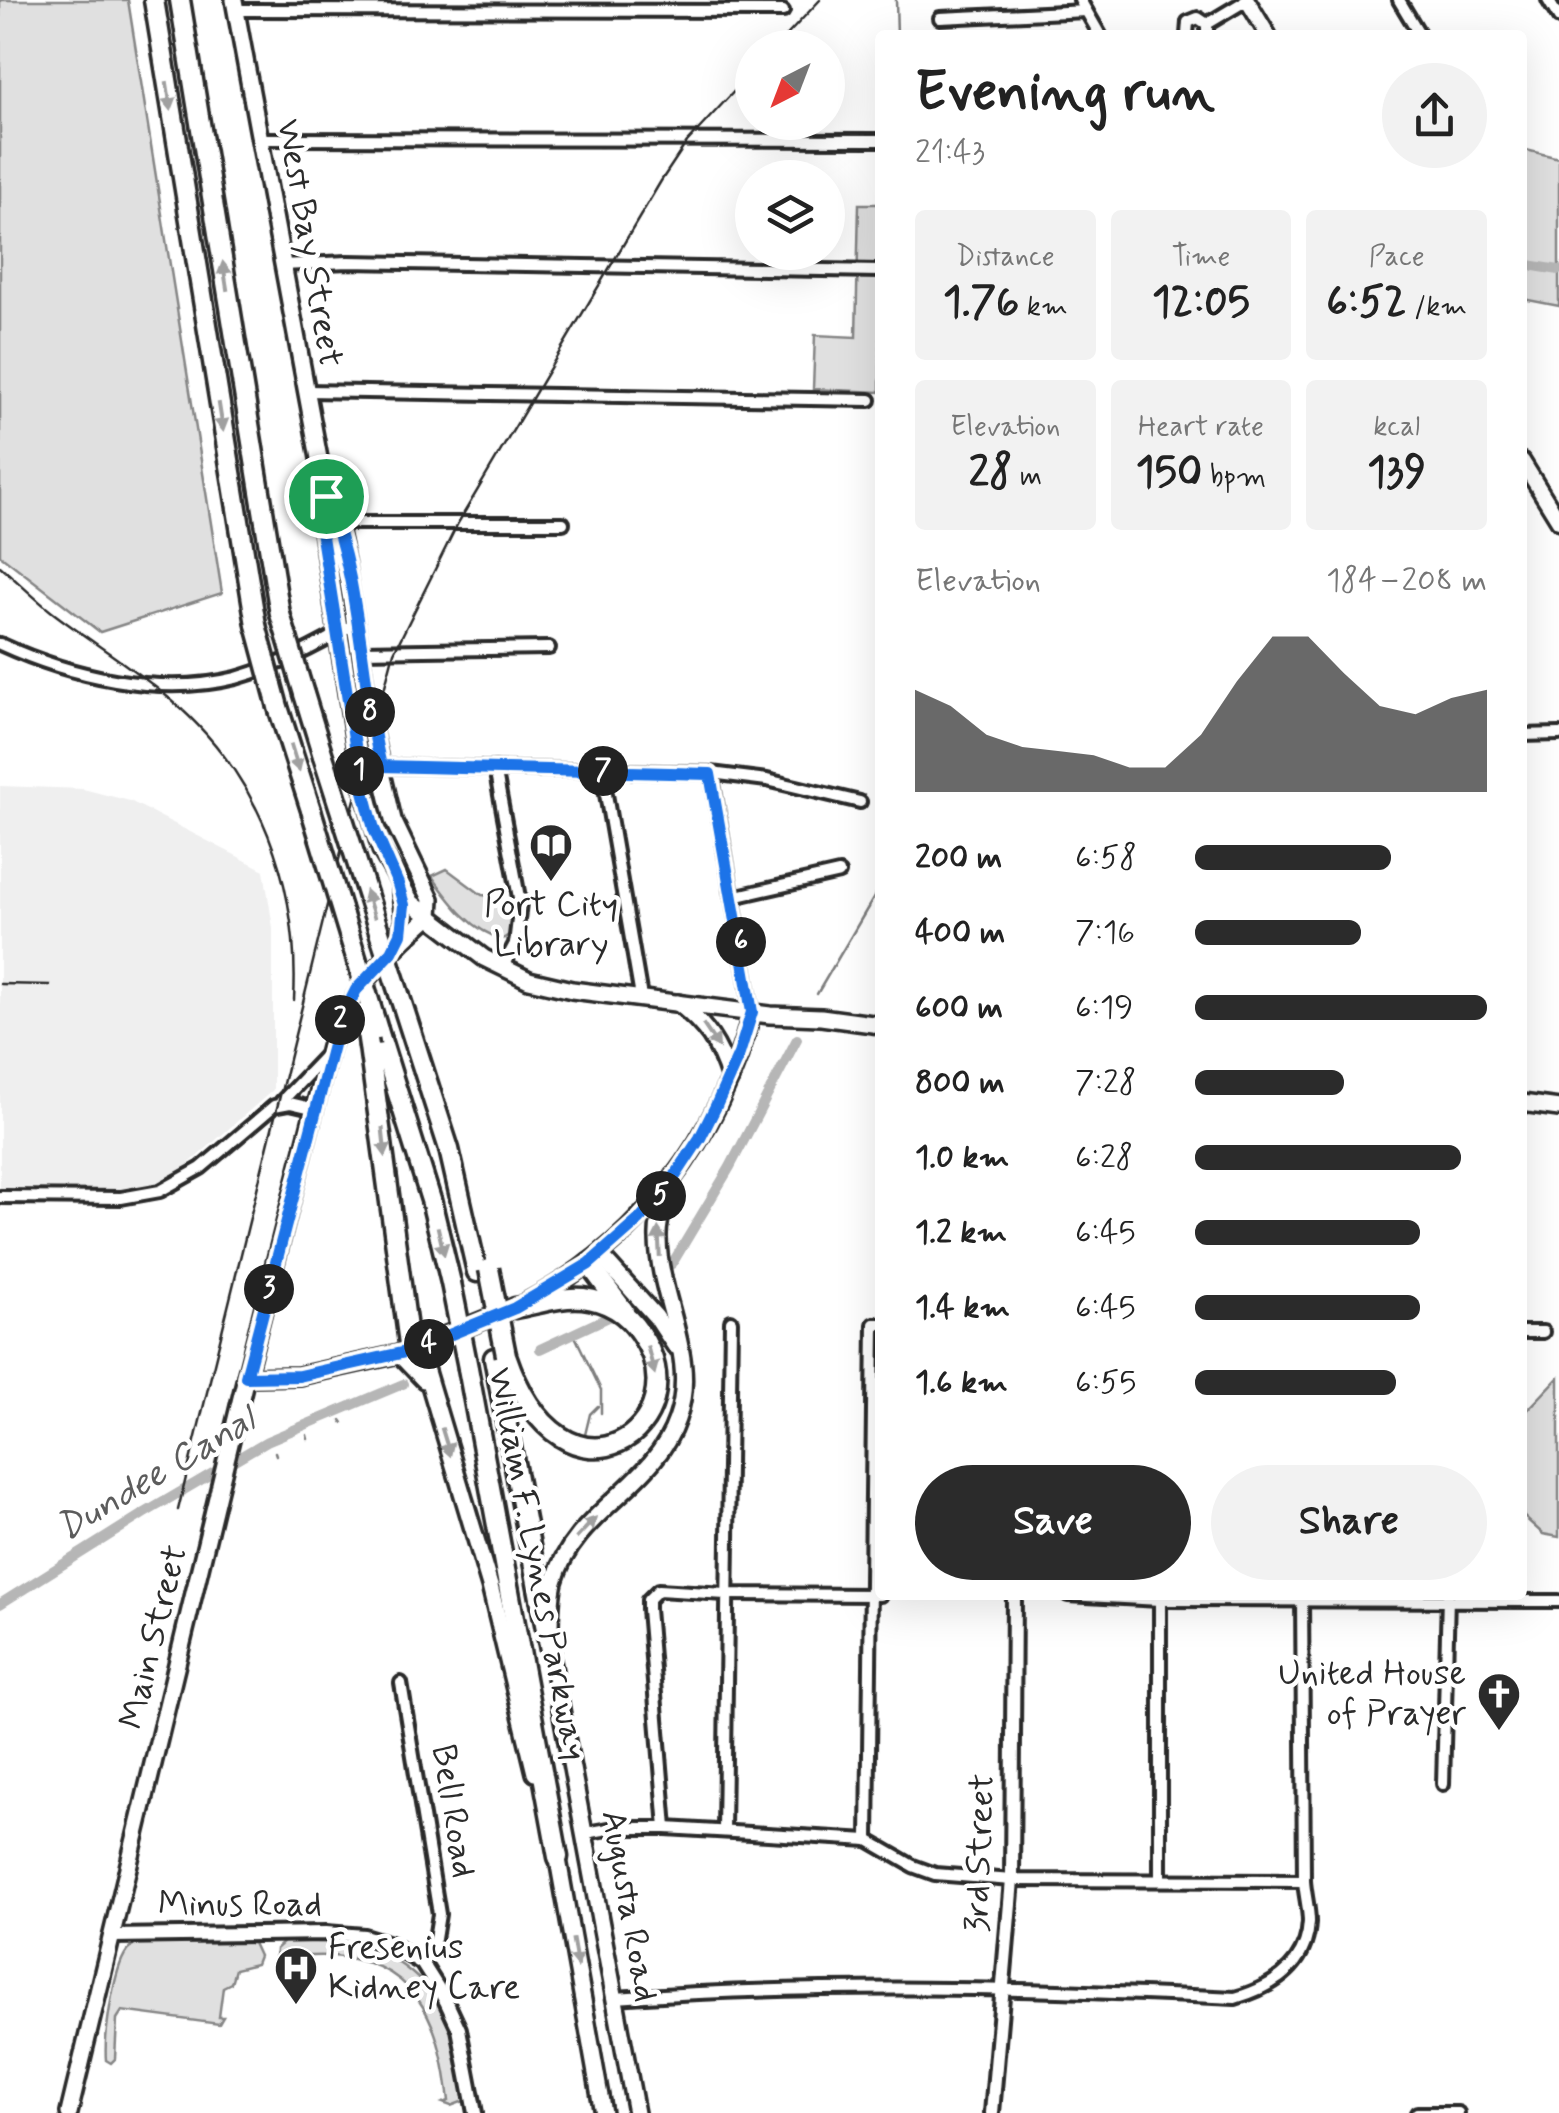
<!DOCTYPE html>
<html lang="en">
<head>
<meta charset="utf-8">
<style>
  :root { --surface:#fff; --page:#f2f2f2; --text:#222; --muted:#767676; --accent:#2b2b2b }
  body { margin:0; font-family:Mynerve,sans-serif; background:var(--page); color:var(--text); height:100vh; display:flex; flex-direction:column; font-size:38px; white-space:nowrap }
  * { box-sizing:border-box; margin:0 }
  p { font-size:32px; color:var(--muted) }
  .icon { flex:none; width:55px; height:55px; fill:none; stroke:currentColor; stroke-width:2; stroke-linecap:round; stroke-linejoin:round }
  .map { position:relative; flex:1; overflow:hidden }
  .drawer { position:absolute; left:875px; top:30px; width:652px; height:1570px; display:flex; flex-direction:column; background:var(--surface); border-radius:10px; box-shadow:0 10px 40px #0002 }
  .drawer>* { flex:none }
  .needle { width:65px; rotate:222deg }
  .fabs { position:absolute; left:735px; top:30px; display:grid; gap:20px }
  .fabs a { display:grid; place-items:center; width:110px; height:110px; border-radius:50%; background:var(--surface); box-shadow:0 10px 40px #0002; font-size:50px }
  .pin { position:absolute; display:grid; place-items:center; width:85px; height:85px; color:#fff; margin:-42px; border:5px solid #fff; border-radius:50%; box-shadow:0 2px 10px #0007 }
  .km { position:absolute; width:50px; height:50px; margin:-25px; border-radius:50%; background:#222; color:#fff; font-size:28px; line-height:50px; text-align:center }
  .round { display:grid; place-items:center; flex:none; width:105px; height:105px; border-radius:52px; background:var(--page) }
  .overview { display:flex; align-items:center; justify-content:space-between; height:170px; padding:0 40px }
  h1 { font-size:55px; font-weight:800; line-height:75px }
  .stats { display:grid; grid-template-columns:repeat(3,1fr); gap:15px; height:170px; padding:10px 40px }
  .stats div { display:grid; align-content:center; border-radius:10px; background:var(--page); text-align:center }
  .stats b { font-size:42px; font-weight:800 }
  .stats small { font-size:28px; font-weight:400 }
  .stats p { font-size:28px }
  .chart { height:280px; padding:20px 40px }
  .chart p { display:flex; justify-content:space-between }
  .chart svg { width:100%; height:180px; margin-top:10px; fill:var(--accent); opacity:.7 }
  .primary-button { display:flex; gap:20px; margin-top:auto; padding:20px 40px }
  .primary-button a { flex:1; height:115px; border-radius:60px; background:var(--accent); color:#fff; font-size:40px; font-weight:800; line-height:115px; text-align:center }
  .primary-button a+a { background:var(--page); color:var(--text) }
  ul { padding:0 40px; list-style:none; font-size:32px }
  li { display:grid; grid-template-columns:160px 120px 1fr; align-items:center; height:75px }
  li i { height:25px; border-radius:12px; background:var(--accent) }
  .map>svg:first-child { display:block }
  .built { fill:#efefef }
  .green { fill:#e0e0e0; stroke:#868686; stroke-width:2.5 }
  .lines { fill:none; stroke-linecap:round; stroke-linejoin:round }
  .stream { stroke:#7e7e7e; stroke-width:2.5 }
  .canal { stroke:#b6b6b6; stroke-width:10 }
  .minor-casing { stroke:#2b2b2b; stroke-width:18 }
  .tertiary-casing { stroke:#2b2b2b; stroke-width:20 }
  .secondary-casing { stroke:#2b2b2b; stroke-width:21 }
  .primary-casing { stroke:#2b2b2b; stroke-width:22 }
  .trunk-casing { stroke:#2b2b2b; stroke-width:22 }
  .motorway-casing { stroke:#2b2b2b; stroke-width:25 }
  .minor { stroke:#fff; stroke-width:10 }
  .tertiary { stroke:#fff; stroke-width:12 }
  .secondary { stroke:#fff; stroke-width:14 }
  .primary { stroke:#fff; stroke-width:15 }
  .trunk { stroke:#fff; stroke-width:15 }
  .motorway { stroke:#fff; stroke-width:18 }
  .rail { stroke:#2b2b2b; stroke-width:2.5 }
  .motorway-bridge-casing { stroke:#2b2b2b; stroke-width:25; stroke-linecap:butt }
  .motorway-bridge { stroke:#fff; stroke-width:18 }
  .oneway { fill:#a0a0a0 }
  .route-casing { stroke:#fff; stroke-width:20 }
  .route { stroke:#1a73e8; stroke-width:12 }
  .labels { text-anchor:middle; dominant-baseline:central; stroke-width:9; stroke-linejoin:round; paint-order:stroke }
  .street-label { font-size:35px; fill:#2b2b2b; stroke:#fff }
  .poi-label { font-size:35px; fill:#2b2b2b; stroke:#fff }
  .water-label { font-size:38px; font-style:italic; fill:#5c5c5c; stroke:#fff }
</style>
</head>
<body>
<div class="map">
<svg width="1559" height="2113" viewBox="0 0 1559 2113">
  <rect width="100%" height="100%" fill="#fff"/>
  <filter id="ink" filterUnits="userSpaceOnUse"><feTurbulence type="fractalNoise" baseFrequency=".01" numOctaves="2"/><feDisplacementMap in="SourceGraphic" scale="20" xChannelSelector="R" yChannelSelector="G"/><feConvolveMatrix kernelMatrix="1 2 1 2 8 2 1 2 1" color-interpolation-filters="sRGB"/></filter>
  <g filter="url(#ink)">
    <polygon class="built" points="0,786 83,789 130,801 264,870 273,928 273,1090 176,1175 130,1191 0,1188"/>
    <g class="green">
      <polygon points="0,0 128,0 222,593 100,632 0,555"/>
      <polygon points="1522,149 1559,158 1559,306 1523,299"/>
      <polygon points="859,204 880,204 880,392 813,389 815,335 856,337"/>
      <path d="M447 869 482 895 500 897 514 907 510 934 503 939C472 932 450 901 432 876Z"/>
      <polygon points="1559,1377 1559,1537 1543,1534 1523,1516 1522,1416"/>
      <path d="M147 1942 253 1943 259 1956 256 1964 235 1969 231 1983 223 1987 219 2017H223L219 2024 122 2011 117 2019 115 2059 111 2063 106 2060C104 2037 113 1970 127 1951 133 1944 141 1943 147 1942Z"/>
      <path d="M284 1942C309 1942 336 1940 361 1946 402 1957 441 1992 453 2033 459 2053 462 2074 466 2094L464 2101 451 2106 443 2103 449 2101C441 2033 424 1967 342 1957 322 1954 300 1957 279 1957V1964L275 1965 276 1949Z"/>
    </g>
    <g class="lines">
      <g class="stream">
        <polyline points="896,0 897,35"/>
        <polyline points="817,994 880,887"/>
        <polyline points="574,1334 601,1390 601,1413"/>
        <polyline points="341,1420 343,1423"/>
        <polyline points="307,1435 308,1439"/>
        <polyline points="584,1439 590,1414 598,1406"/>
        <polyline points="275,1452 276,1455"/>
      </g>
      <g class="canal">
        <polyline points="1522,264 1559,270"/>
        <polyline points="672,1264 730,1167 797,1039"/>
        <polyline points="540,1349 613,1315"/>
        <polyline points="0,1604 143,1514 267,1441 403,1384"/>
      </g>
      <g class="minor-casing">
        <g id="minor">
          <polyline points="1080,0 1100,35"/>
          <polyline points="1399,0 1420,35"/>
          <polyline points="1548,0 1559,18"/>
          <polyline points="236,10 783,11"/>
          <polyline points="940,18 1086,11"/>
          <polyline points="1207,24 1247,0"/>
          <polyline points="1187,35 1188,22 1198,18 1207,24 1207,35"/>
          <polyline points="260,139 880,140"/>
          <polyline points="282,265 348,262 880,271"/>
          <polyline points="306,391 870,400"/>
          <polyline points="337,523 563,523"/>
          <path d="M0 644C70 676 159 697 236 678 277 667 319 645 356 623"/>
          <polyline points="361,651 549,648"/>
          <polyline points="1522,735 1559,734"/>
          <polyline points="381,766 711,773 767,780 860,802"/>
          <polyline points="495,768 520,903 515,944 502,968"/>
          <polyline points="602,771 641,997"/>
          <polyline points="711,773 752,1012"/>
          <polyline points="733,897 839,873"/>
          <polyline points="281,1102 324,1057"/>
          <polyline points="0,1197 121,1198 160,1191 201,1168 274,1106 290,1103 316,1109"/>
          <polyline points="1522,1332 1543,1332"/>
          <polyline points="1068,1595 1160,1600 1559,1601"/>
          <polyline points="401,1683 439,1914 435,1939 422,1963"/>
          <polyline points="1443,1784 1448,1596"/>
          <polyline points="666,1828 648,1609 648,1600 658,1590 726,1594 880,1595"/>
          <polyline points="724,1831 731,1321"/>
          <polyline points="586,1833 614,1828 666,1828 868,1840 913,1866 935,1874 1012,1880 1304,1881"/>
          <polyline points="868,1840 874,1324 880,1324"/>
          <polyline points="1160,1879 1160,1596"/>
          <path d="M615 1998C821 1983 1029 1988 1235 1998 1273 1987 1307 1966 1309 1922 1309 1909 1305 1895 1304 1881L1302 1595"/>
          <polyline points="1417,2113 1458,2113"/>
        </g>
      </g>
      <g class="tertiary-casing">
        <g id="tertiary">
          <polyline points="112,1936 326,1933 364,1936 390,1944 422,1963 446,2001 459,2029 475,2113"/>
          <polyline points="992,2113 1012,1880 1014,1595"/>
        </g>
      </g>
      <g class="secondary-casing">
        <g id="secondary">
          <polyline points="1247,0 1268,35"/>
          <polyline points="1522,461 1559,521"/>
        </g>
      </g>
      <g class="primary-casing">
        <g id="primary">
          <polyline points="326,496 321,524 360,776 381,850 412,903 484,958 529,980 572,990 770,1015 821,1017 880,1025"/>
          <polyline points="396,943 404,920 401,893"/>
          <path d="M678 1003C706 1025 719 1044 730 1079"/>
          <polyline points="1522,1103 1559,1108"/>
          <path d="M527 1302C641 1241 720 1138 752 1012"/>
          <polyline points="246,1377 299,1376 399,1354 506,1311"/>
          <path d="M69 2113 246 1377 330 1047C349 992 387 954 430 916L431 899 393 820 372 730 345 561 337 523 326 496 234 0"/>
        </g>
      </g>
      <g class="trunk-casing">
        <g id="trunk">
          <polyline points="600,1255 656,1317 675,1346"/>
          <polyline points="419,1348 490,1586 535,1773"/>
          <polyline points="399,1354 424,1380"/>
          <polyline points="556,1848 603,2113"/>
          <path d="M636 2113 550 1650C550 1628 549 1604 554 1582 573 1512 654 1487 677 1419 699 1358 659 1300 658 1239 657 1221 664 1204 668 1187"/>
        </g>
      </g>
      <g class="motorway-casing">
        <g id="motorway">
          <polyline points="154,0 256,625"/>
          <polyline points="180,0 280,614"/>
          <polyline points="304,694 323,756"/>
          <polyline points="278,707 311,810"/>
          <polyline points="400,997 449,1149 477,1272"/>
          <polyline points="378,1030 431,1200 451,1283"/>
          <polyline points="369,1046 410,1351"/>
          <polyline points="589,1264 624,1311"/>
          <path d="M506 1355C564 1526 704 1424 640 1333 627 1313 607 1301 583 1298 561 1296 537 1304 515 1308"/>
          <polyline points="494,1358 550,1650"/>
          <polyline points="468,1368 558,1857"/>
        </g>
      </g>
      <use href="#minor" class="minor"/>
      <use href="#tertiary" class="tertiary"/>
      <use href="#secondary" class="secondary"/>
      <use href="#primary" class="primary"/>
      <use href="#trunk" class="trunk"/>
      <use href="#motorway" class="motorway"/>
      <g class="rail">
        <polyline points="775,48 820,0"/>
        <path d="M0 566C17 581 34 598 52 612 91 642 133 667 170 699 260 775 300 884 294 1000"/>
        <polyline points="0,984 50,985"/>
        <polyline points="178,1510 327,905 394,652 458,523 661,181 687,142 752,72"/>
      </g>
      <g class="motorway-bridge-casing">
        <g id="motorway-bridge">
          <polyline points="280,614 304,694"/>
          <polyline points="256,625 278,707"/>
          <polyline points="323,756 400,997"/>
          <polyline points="311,810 378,1030"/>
          <polyline points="364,1013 369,1046"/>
          <polyline points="489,1269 506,1355"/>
          <polyline points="451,1283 468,1368"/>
        </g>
      </g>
      <use href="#motorway-bridge" class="motorway-bridge"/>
    </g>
    <defs><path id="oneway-solid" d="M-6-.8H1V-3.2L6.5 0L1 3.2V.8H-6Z" transform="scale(2.5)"/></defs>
    <g class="oneway">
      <use href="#oneway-solid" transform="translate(169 96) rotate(81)"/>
      <use href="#oneway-solid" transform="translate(225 276) rotate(-99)"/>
      <use href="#oneway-solid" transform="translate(221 417) rotate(81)"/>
      <use href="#oneway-solid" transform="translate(295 758) rotate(73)"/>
      <use href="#oneway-solid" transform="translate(370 904) rotate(-108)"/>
      <use href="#oneway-solid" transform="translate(711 1036) rotate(56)"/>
      <use href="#oneway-solid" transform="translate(384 1142) rotate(84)"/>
      <use href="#oneway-solid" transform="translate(441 1241) rotate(77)"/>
      <use href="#oneway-solid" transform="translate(659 1242) rotate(-93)"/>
      <use href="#oneway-solid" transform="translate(651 1360) rotate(75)"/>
      <use href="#oneway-solid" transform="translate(446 1442) rotate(73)"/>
      <use href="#oneway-solid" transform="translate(586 1528) rotate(-47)"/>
      <use href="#oneway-solid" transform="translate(575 1953) rotate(80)"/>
    </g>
  </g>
  <g class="lines" filter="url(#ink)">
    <g class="route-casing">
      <path id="route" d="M326 496C361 581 360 678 381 766L710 774 752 1012 739 1054 716 1106 700 1138 668 1187 639 1220 589 1264 515 1308 410 1351 299 1376 246 1377 338 1026 356 990 392 952 401 934 404 905 398 884 374 829 360 776 320 524Z"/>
    </g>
    <use href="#route" class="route"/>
  </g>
  <defs>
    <g id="library-pin" transform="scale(2.25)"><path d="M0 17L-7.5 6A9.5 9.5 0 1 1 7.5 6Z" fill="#2b2b2b" stroke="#fff"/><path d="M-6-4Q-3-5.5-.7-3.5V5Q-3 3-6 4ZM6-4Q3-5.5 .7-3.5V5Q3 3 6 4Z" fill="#fff"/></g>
    <g id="church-pin" transform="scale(2.25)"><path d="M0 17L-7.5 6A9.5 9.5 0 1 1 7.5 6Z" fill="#2b2b2b" stroke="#fff"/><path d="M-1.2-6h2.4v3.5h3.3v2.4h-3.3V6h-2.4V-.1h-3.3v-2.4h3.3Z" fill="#fff"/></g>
    <g id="hospital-pin" transform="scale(2.25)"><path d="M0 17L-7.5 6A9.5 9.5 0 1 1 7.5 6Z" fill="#2b2b2b" stroke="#fff"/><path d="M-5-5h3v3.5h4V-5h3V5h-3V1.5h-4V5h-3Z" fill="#fff"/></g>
  </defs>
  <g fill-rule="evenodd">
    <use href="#library-pin" x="551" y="845"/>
    <use href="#church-pin" x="1499" y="1694"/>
    <use href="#hospital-pin" x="296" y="1968"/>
  </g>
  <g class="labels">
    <g class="street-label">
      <text transform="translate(309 243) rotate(80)">West Bay Street</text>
      <text transform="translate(537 1564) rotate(79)">William F. Lynes Parkway</text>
      <text transform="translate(154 1637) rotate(-76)">Main Street</text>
      <text transform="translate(453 1811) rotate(81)">Bell Road</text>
      <text transform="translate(980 1853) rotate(-88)">3rd Street</text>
      <text x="240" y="1905">Minus Road</text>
      <text transform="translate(629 1906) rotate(80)">Augusta Road</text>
    </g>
    <g class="poi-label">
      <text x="551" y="905">Port City<tspan x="551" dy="40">Library</tspan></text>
      <text x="1466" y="1674" text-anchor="end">United House<tspan x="1466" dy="40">of Prayer</tspan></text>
      <text x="328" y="1948" text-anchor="start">Fresenius<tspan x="328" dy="40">Kidney Care</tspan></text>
    </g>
    <g class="water-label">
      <text transform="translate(156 1475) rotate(-31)">Dundee Canal</text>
    </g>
  </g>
</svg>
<div class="fabs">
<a><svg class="needle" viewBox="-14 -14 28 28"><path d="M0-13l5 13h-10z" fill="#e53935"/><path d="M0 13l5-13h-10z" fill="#767676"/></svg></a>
<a><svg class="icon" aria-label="layers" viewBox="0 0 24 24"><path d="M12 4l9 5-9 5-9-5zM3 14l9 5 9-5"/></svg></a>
</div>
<div class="pin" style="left:326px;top:496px;background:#1e9e55"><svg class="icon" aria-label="arrive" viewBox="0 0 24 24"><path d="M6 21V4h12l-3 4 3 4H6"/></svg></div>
<b class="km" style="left:359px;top:771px">1</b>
<b class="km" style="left:340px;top:1020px">2</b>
<b class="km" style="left:269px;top:1289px">3</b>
<b class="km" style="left:429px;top:1344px">4</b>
<b class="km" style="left:661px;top:1196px">5</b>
<b class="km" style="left:741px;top:942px">6</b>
<b class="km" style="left:603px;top:771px">7</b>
<b class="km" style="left:370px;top:712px">8</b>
<section class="drawer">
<div class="overview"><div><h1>Evening run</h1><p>21:43</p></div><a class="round"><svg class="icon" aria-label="share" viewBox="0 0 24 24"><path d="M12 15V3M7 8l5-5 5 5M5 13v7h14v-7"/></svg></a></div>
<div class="stats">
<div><p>Distance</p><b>1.76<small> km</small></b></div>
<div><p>Time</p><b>12:05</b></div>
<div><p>Pace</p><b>6:52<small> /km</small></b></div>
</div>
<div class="stats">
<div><p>Elevation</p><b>28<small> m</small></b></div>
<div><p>Heart rate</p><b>150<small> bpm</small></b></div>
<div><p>kcal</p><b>139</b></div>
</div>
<div class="chart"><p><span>Elevation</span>184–208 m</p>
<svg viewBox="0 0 160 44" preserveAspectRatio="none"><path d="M0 44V19L10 23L20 30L30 33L40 34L50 35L60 38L70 38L80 30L90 17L100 6L110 6L120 15L130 23L140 25L150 21L160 19V44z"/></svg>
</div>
<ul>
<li><b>200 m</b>6:58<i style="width:67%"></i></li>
<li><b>400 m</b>7:16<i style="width:57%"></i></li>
<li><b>600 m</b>6:19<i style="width:100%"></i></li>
<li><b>800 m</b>7:28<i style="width:51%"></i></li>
<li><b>1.0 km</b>6:28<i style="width:91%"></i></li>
<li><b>1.2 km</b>6:45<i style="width:77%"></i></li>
<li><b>1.4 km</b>6:45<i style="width:77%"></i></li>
<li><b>1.6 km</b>6:55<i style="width:69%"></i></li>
</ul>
<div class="primary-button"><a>Save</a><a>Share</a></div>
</section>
</div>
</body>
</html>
